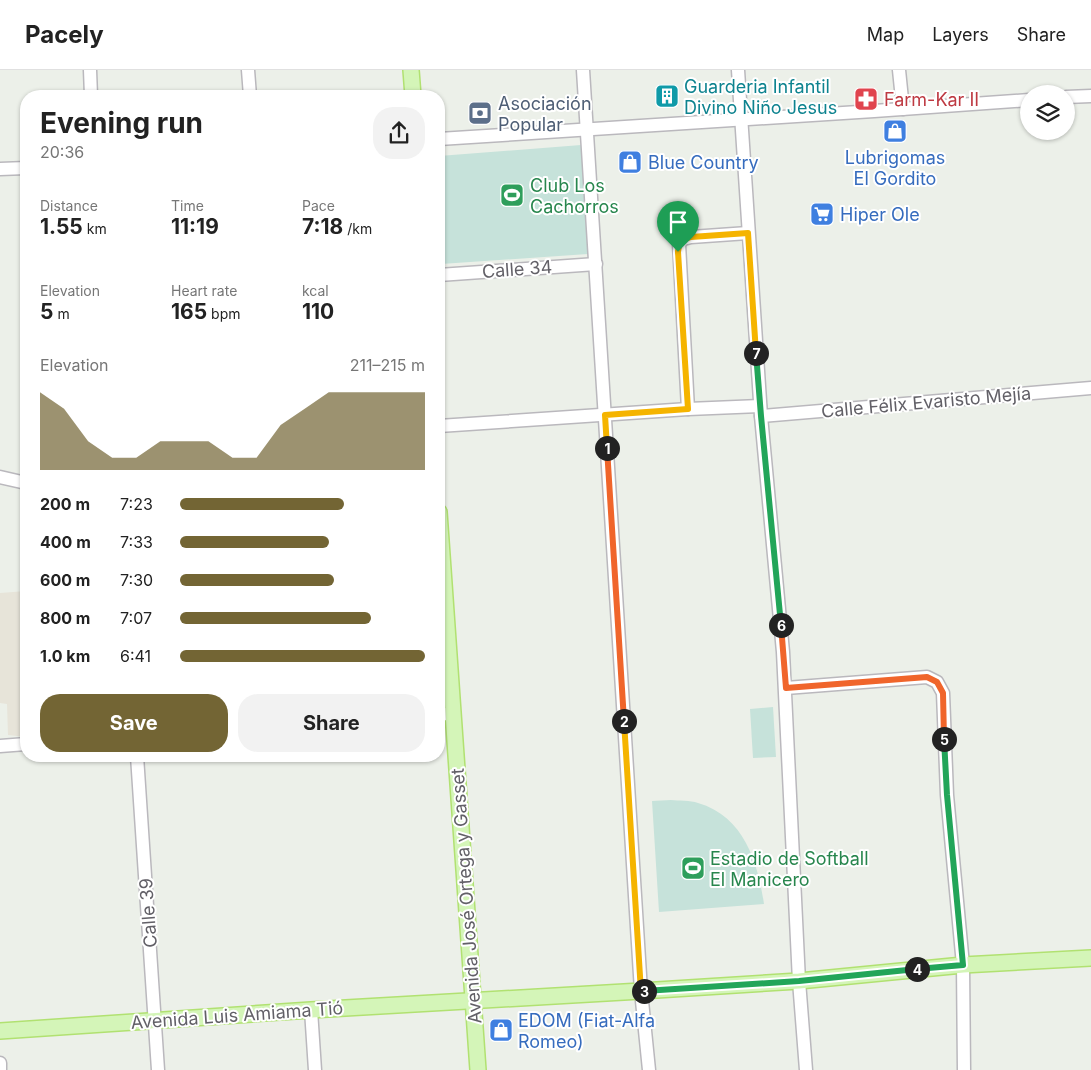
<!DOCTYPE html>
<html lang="en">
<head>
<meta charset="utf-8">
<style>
  :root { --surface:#fff; --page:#f2f2f2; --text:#222; --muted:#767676; --line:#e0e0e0; --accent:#736534 }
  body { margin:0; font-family:Inter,sans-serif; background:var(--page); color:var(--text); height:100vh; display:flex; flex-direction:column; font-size:19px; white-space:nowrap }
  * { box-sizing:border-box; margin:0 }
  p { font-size:16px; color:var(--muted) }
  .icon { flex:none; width:28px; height:28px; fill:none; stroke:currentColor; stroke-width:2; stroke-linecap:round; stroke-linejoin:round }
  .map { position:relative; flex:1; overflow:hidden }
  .drawer { position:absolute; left:20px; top:20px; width:425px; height:672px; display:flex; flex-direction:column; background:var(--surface); border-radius:20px; box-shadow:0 1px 4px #0004 }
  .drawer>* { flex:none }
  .controls { position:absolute; left:1020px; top:15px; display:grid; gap:10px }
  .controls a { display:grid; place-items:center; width:55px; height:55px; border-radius:50%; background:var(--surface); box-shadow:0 1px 4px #0004; font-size:25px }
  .pin { position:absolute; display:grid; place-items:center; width:42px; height:42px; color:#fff; margin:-51px -21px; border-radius:50% 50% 50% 0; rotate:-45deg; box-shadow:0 0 5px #0007 }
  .pin .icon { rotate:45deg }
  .km { position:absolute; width:25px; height:25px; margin:-12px; border-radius:50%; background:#222; color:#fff; font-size:14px; line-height:25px; text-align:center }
  .round { display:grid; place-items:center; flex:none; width:52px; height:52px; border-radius:20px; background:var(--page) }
  .head { display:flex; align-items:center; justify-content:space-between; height:85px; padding:0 20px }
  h1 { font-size:28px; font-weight:700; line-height:38px }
  .figures { display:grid; grid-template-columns:repeat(3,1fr); gap:8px; height:85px; padding:5px 20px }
  .figures div { display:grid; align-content:center }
  .figures b { font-size:21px; font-weight:700 }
  .figures small { font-size:14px; font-weight:400 }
  .figures p { font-size:14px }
  .chart { height:140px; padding:10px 20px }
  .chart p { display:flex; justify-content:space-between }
  .chart svg { width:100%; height:90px; margin-top:5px; fill:var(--accent); opacity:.7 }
  .button { display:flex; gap:10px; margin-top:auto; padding:10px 20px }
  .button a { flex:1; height:58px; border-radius:20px; background:var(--accent); color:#fff; font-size:20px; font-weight:700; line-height:58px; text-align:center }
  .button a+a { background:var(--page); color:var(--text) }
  ul { padding:0 20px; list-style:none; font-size:16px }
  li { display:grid; grid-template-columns:80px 60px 1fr; align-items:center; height:38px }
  li i { height:12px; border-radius:6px; background:var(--accent) }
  header { display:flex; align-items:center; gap:30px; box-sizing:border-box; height:70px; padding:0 25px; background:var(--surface); border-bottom:1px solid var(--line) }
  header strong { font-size:24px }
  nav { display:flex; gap:28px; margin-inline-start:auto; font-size:18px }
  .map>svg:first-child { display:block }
  .medical { fill:#e7e4d9 }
  .green { fill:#c6e2da }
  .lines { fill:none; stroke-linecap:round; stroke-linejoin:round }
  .minor-casing { stroke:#bab8bd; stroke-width:15 }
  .major-casing { stroke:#b1e171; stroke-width:18 }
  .minor { stroke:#fff; stroke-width:12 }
  .major { stroke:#d4f5b8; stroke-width:15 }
  .split-1-casing { stroke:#fff; stroke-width:10 }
  .split-2-casing { stroke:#fff; stroke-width:10 }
  .split-3-casing { stroke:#fff; stroke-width:10 }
  .split-4-casing { stroke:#fff; stroke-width:10 }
  .split-5-casing { stroke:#fff; stroke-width:10 }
  .split-6-casing { stroke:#fff; stroke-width:10 }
  .split-7-casing { stroke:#fff; stroke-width:10 }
  .split-8-casing { stroke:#fff; stroke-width:10 }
  .split-1 { stroke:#f5b400; stroke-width:6 }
  .split-2 { stroke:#f0652b; stroke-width:6 }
  .split-3 { stroke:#f5b400; stroke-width:6 }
  .split-4 { stroke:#22a559; stroke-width:6 }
  .split-5 { stroke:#22a559; stroke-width:6 }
  .split-6 { stroke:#f0652b; stroke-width:6 }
  .split-7 { stroke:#22a559; stroke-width:6 }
  .split-8 { stroke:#f5b400; stroke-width:6 }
  .labels { text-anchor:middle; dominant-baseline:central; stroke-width:4; stroke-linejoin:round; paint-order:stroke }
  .culture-label { font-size:18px; fill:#0d838f; stroke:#fff; text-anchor:start }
  .health-label { font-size:18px; fill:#be3a42; stroke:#fff; text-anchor:start }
  .service-label { font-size:18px; fill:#4e5e75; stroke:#fff; text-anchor:start }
  .shop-label { font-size:18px; fill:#366cbe; stroke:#fff; text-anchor:start }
  .leisure-label { font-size:18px; fill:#27864d; stroke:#fff; text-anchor:start }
  .street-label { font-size:18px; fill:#626067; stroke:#fff }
</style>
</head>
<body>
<header>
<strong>Pacely</strong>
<nav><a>Map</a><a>Layers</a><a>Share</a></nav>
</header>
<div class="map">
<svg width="1091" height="1000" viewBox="0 0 1091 1000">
  <rect width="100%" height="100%" fill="#ecf0e9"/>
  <polygon class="medical" points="26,521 26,667 8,665 7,634 0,633 0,523"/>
  <g class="green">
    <polygon points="581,75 588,184 441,194 439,165 439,86"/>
    <polygon points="773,637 776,687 753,688 750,639"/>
    <path d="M671 730C679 731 690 730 698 733 744 746 758 793 764 834L659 842 652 731Z"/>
  </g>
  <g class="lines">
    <g class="minor-casing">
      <g id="minor">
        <polyline points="90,0 91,26"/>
        <polyline points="248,0 250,26"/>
        <polyline points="583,0 641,921 649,1000"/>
        <polyline points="738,0 761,346 783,582 799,911 806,1000"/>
        <polyline points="899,0 903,39"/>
        <polyline points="1066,27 1091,26"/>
        <polyline points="439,69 874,41 1029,30"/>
        <polyline points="0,99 26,98"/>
        <polyline points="439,205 596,194"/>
        <polyline points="688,339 679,174 683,169 691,167 748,163"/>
        <polyline points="761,346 1091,318"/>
        <polyline points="439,356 688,339 760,336"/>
        <polyline points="0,407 26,413"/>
        <polyline points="786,618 927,607 937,612 943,623 947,725 963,895 964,1000"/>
        <polyline points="439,645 454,643"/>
        <polyline points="0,676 26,674"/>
        <polyline points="137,686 158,1000"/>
        <polyline points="311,940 315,1000"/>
        <polyline points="0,993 0,1000"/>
      </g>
    </g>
    <g class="major-casing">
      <g id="major">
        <polyline points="411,0 413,26"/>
        <polyline points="439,442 478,1000"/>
        <polyline points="0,961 311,940 641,921 799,911 963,895 1091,888"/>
      </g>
    </g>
    <use href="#minor" class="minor"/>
    <use href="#major" class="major"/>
  </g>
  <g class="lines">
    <g class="split-1-casing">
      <polyline id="split-1" points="607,378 605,345 688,339 678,182"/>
    </g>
    <g class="split-2-casing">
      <polyline id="split-2" points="607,378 624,651"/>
    </g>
    <g class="split-3-casing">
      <polyline id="split-3" points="624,651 641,922 644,921"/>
    </g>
    <g class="split-4-casing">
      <polyline id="split-4" points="644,921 799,911 917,899"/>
    </g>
    <g class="split-5-casing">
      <polyline id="split-5" points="917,899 963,895 947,725 944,669"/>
    </g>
    <g class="split-6-casing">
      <polyline id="split-6" points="781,555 786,618 927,607 937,612 943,623 944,669"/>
    </g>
    <g class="split-7-casing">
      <polyline id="split-7" points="756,283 761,346 781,555"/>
    </g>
    <g class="split-8-casing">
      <path id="split-8" d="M678 182C679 173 681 170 691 167L748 163 756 283"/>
    </g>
    <use href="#split-1" class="split-1"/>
    <use href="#split-2" class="split-2"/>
    <use href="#split-3" class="split-3"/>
    <use href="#split-4" class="split-4"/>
    <use href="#split-5" class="split-5"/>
    <use href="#split-6" class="split-6"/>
    <use href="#split-7" class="split-7"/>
    <use href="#split-8" class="split-8"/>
  </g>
  <defs>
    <g id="building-square" transform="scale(1.25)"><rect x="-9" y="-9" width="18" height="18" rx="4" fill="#0f9aa8" stroke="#fff"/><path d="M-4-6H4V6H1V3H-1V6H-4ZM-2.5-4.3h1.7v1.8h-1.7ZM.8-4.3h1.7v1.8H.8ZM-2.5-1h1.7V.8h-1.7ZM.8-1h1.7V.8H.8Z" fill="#fff"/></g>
    <g id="pharmacy-square" transform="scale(1.25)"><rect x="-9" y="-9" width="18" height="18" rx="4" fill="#e0444e" stroke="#fff"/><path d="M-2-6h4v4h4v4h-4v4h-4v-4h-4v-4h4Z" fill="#fff"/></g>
    <g id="bank-square" transform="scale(1.25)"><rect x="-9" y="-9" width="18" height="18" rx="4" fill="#5c6f8a" stroke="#fff"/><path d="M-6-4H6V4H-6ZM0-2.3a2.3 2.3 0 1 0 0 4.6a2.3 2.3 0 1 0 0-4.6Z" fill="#fff"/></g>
    <g id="shop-square" transform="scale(1.25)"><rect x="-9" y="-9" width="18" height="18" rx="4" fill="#3f7fe0" stroke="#fff"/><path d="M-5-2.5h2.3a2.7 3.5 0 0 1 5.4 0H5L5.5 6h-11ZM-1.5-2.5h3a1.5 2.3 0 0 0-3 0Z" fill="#fff"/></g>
    <g id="stadium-square" transform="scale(1.25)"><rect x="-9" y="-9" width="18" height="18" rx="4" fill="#2e9e5b" stroke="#fff"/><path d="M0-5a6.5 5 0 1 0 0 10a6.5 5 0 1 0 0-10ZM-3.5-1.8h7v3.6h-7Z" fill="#fff"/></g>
    <g id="supermarket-square" transform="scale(1.25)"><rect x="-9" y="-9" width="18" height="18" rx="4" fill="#3f7fe0" stroke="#fff"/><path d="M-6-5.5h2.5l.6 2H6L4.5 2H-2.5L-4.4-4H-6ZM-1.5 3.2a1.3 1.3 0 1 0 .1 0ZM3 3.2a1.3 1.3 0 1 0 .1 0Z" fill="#fff"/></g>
  </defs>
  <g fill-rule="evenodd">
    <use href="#building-square" x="667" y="26"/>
    <use href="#pharmacy-square" x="866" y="29"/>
    <use href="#bank-square" x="480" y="43"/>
    <use href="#shop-square" x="895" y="61"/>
    <use href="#shop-square" x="630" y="92"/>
    <use href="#stadium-square" x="512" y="125"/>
    <use href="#supermarket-square" x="822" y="144"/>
    <use href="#stadium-square" x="693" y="798"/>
    <use href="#shop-square" x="501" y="960"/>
  </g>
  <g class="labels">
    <g class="culture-label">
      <text x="684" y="16">Guarderia Infantil<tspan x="684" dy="21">Divino Niño Jesus</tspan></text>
    </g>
    <g class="health-label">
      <text x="884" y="29">Farm-Kar II</text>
    </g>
    <g class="service-label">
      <text x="498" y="33">Asociación<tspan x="498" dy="21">Popular</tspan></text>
    </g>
    <g class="shop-label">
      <text x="895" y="87" text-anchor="middle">Lubrigomas<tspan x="895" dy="21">El Gordito</tspan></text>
      <text x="648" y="92">Blue Country</text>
      <text x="840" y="144">Hiper Ole</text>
      <text x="518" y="950">EDOM (Fiat-Alfa<tspan x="518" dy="21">Romeo)</tspan></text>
    </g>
    <g class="leisure-label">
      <text x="530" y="115">Club Los<tspan x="530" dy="21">Cachorros</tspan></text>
      <text x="710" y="788">Estadio de Softball<tspan x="710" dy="21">El Manicero</tspan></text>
    </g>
    <g class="street-label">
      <text transform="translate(517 199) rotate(-4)">Calle 34</text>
      <text transform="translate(926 332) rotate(-5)">Calle Félix Evaristo Mejía</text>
      <text transform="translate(466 826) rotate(-94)">Avenida José Ortega y Gasset</text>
      <text transform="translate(148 843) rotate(-94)">Calle 39</text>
      <text transform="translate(237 945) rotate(-4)">Avenida Luis Amiama Tió</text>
    </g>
  </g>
</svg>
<div class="controls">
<a><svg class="icon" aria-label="layers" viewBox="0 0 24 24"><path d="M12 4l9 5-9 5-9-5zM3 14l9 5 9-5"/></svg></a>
</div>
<div class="pin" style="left:678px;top:182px;background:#1e9e55"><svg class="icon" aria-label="arrive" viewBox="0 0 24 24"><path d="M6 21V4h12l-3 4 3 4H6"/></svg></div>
<b class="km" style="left:607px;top:378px">1</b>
<b class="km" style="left:624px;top:651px">2</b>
<b class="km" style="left:644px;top:921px">3</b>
<b class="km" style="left:917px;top:899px">4</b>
<b class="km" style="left:944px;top:669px">5</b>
<b class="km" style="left:781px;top:555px">6</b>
<b class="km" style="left:756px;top:283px">7</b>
<section class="drawer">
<div class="head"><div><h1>Evening run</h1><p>20:36</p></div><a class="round"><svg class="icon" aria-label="share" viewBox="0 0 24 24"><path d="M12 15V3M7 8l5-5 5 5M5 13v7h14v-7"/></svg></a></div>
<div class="figures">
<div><p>Distance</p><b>1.55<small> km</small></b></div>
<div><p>Time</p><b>11:19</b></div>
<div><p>Pace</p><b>7:18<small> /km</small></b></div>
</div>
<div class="figures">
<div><p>Elevation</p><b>5<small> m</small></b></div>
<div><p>Heart rate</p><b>165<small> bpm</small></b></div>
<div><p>kcal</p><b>110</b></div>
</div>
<div class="chart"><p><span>Elevation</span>211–215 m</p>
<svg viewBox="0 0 160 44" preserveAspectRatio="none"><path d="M0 44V6L10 14L20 30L30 38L40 38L50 30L60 30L70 30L80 38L90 38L100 22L110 14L120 6L130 6L140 6L150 6L160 6V44z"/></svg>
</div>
<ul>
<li><b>200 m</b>7:23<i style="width:67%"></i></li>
<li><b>400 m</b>7:33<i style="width:61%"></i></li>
<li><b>600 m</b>7:30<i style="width:63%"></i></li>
<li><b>800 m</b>7:07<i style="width:78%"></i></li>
<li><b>1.0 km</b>6:41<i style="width:100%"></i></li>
</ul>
<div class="button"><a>Save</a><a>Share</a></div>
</section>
</div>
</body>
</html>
